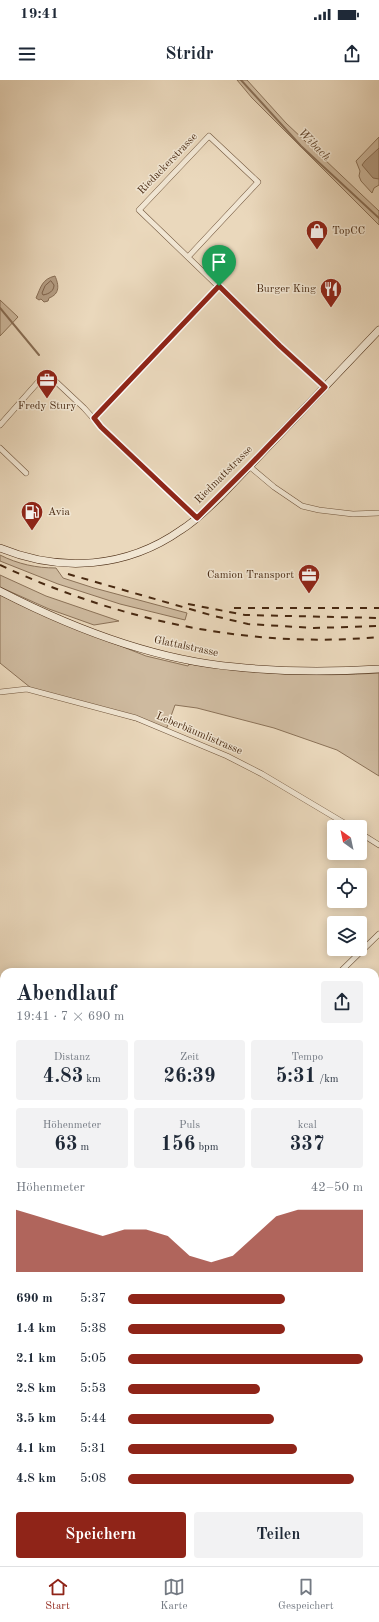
<!DOCTYPE html>
<html lang="de">
<head>
<meta charset="utf-8">
<style>
  :root { --surface:#fff; --page:#f2f2f3; --text:#1f2937; --muted:#747a83; --line:#e0e1e3; --accent:#8f2418 }
  body { margin:0; font-family:"Old Standard TT",serif; background:var(--page); color:var(--text); height:100vh; display:flex; flex-direction:column; font-size:15px; white-space:nowrap }
  * { box-sizing:border-box; margin:0 }
  p { font-size:13px; color:var(--muted) }
  .icon { flex:none; width:22px; height:22px; fill:none; stroke:currentColor; stroke-width:2; stroke-linecap:round; stroke-linejoin:round }
  .map { position:relative; flex:1; overflow:hidden }
  .panel { position:absolute; left:0px; top:888px; width:379px; height:598px; display:flex; flex-direction:column; background:var(--surface); border-radius:12px 12px 0 0; box-shadow:0 2px 10px #0003 }
  .panel>* { flex:none }
  .needle { width:26px; rotate:327deg }
  .tools { position:absolute; left:327px; top:740px; display:grid; gap:8px }
  .tools a { display:grid; place-items:center; width:40px; height:40px; border-radius:4px; background:var(--surface); box-shadow:0 2px 10px #0003; font-size:20px }
  .pin { position:absolute; display:grid; place-items:center; width:34px; height:34px; color:#fff; margin:-41px -17px; border-radius:50% 50% 50% 0; rotate:-45deg; box-shadow:0 0 4px #0007 }
  .pin .icon { rotate:45deg }
  .round { display:grid; place-items:center; flex:none; width:42px; height:42px; border-radius:4px; background:var(--page) }
  .head { display:flex; align-items:center; justify-content:space-between; height:68px; padding:0 16px }
  h1 { font-size:22px; font-weight:600; line-height:30px }
  .figures { display:grid; grid-template-columns:repeat(3,1fr); gap:6px; height:68px; padding:4px 16px }
  .figures div { display:grid; align-content:center; border-radius:4px; background:var(--page); text-align:center }
  .figures b { font-size:20px; font-weight:600 }
  .figures small { font-size:11px; font-weight:400 }
  .figures p { font-size:11px }
  .chart { height:112px; padding:8px 16px }
  .chart p { display:flex; justify-content:space-between }
  .chart svg { width:100%; height:72px; margin-top:4px; fill:var(--accent); opacity:.7 }
  .action { display:flex; gap:8px; margin-top:auto; padding:8px 16px }
  .action a { flex:1; height:46px; border-radius:4px; background:var(--accent); color:#fff; font-size:16px; font-weight:600; line-height:46px; text-align:center }
  .action a+a { background:var(--page); color:var(--text) }
  ul { padding:0 16px; list-style:none; font-size:13px }
  li { display:grid; grid-template-columns:64px 48px 1fr; align-items:center; height:30px }
  li i { height:10px; border-radius:5px; background:var(--accent) }
  .status { display:flex; justify-content:space-between; align-items:center; height:28px; padding:0 20px; background:var(--surface); direction:ltr }
  .status svg { height:11px; fill:currentColor }
  header { display:flex; justify-content:space-between; align-items:center; height:52px; padding:0 16px; background:var(--surface); font-size:18px; font-weight:600 }
  .menu { display:flex; justify-content:space-around; align-items:center; height:56px; border-top:1px solid var(--line); background:var(--surface); font-size:11px; color:var(--muted) }
  .menu a { display:grid; justify-items:center; gap:2px }
  .menu .active { color:var(--accent) }
  .map>svg:first-child { display:block }
  .green { fill:#ceba9f; stroke:#8b7258 }
  .water { fill:#b39c82; stroke:#886e55 }
  .lines { fill:none; stroke-linecap:round; stroke-linejoin:round }
  .shore { stroke:#7e624a; stroke-width:1 }
  .stream { stroke:#886e55; stroke-width:2 }
  .street-casing { stroke:#70553c; stroke-width:6 }
  .secondary-casing { stroke:#482911; stroke-width:8 }
  .street { stroke:#f1e6d3; stroke-width:5 }
  .secondary { stroke:#f1e6d3; stroke-width:7 }
  .rail { stroke:#482911; stroke-width:2; stroke-dasharray:7 7; stroke-linecap:butt }
  .route-casing { stroke:#fff; stroke-width:8 }
  .route { stroke:#8f2418; stroke-width:5 }
  .labels { text-anchor:middle; dominant-baseline:central; stroke-width:3; stroke-linejoin:round; paint-order:stroke }
  .street-label { font-size:11px; fill:#482911; stroke:#f1e6d3 }
  .poi-label { font-size:11px; fill:#482911; stroke:#f1e6d3; text-anchor:start }
  .water-label { font-size:12px; font-style:italic; fill:#63462d; stroke:#f1e6d3 }
</style>
</head>
<body>
<div class="status"><b>19:41</b><svg viewBox="0 0 49 12"><path d="M0 12V9h3v3zM5 12V6h3v6zM10 12V3h3v9zM15 12V0h3v12zM26 1h20v11H26zM47 4h2v5h-2z"/></svg></div>
<header><svg class="icon" aria-label="menu" viewBox="0 0 24 24"><path d="M4 6h16M4 12h16M4 18h16"/></svg>Stridr<svg class="icon" aria-label="share" viewBox="0 0 24 24"><path d="M12 15V3M7 8l5-5 5 5M5 13v7h14v-7"/></svg></header>
<div class="map">
<svg width="379" height="1486" viewBox="0 0 379 1486">
  <rect width="100%" height="100%" fill="#ead8bc"/>
  <filter id="stains"><feTurbulence type="fractalNoise" baseFrequency=".005" numOctaves="4"/><feColorMatrix values="0 0 0 0 .2 0 0 0 0 .09 0 0 0 0 .02 0 0 0 .5 -.17"/></filter>
  <radialGradient id="worn" r=".72"><stop offset=".6" stop-color="#630" stop-opacity="0"/><stop offset="1" stop-color="#630" stop-opacity=".3"/></radialGradient>
  <g class="green">
    <polygon points="237,0 247,0 286,43 379,131 379,145 252,18"/>
    <polygon points="379,57 379,105 374,108 372,113 361,101 359,96 360,91 356,81"/>
    <polygon points="0,220 18,237 0,256"/>
    <path d="M0 475C18 484 36 488 56 488L63 498 94 508 187 533 185 540 120 524 58 504 0 481Z"/>
    <polygon points="0,495 46,516 119,541 94,545 49,529 0,507"/>
    <path d="M0 515 45 536 146 576 188 586 189 584C252 594 316 597 379 593V696L337 670 274 648 197 628 175 625 166 650 31 608 0 583Z"/>
    <polygon points="0,1218 4,1219 4,1482 312,1482 315,1486 0,1486"/>
    <polygon points="375,1358 379,1362 379,1383 375,1381"/>
  </g>
  <g class="water">
    <polygon points="379,68 379,99 373,98 362,85 365,81"/>
    <path d="M55 196C59 205 60 214 49 218L48 221 44 222 41 219 39 220 36 218C41 207 42 199 55 196Z"/>
  </g>
  <g class="lines">
    <path class="shore" d="M51 201 54 205C54 211 49 214 43 215L42 213 45 206Z"/>
    <g class="stream">
      <polyline points="241,0 301,66 379,138"/>
      <polyline points="0,228 39,275"/>
      <polyline points="29,1482 34,1486"/>
      <polyline points="6,1486 27,1482"/>
    </g>
    <g class="street-casing">
      <g id="street">
        <polyline points="188,177 258,102 209,56 139,130 280,266 325,307"/>
        <polyline points="94,338 219,206"/>
        <polyline points="0,345 39,301 52,298 84,328 101,347 197,438"/>
        <polyline points="0,368 26,393"/>
        <polyline points="249,386 274,407 302,426 319,430 353,434 379,433"/>
        <polyline points="0,612 27,609 136,638 227,676 262,694 351,747"/>
        <polyline points="360,753 379,765"/>
        <polyline points="340,892 379,854"/>
        <polyline points="0,1188 4,1183"/>
        <polyline points="375,1397 379,1394"/>
        <polyline points="312,1482 315,1486"/>
      </g>
    </g>
    <g class="secondary-casing">
      <g id="secondary">
        <path d="M0 468C61 493 127 488 181 450 196 441 208 428 221 416L379 250"/>
        <path d="M0 511C72 548 155 580 236 587 283 592 332 592 379 589"/>
      </g>
    </g>
    <use href="#street" class="street"/>
    <use href="#secondary" class="secondary"/>
    <g class="rail">
      <path d="M0 485C118 540 248 569 379 557"/>
      <polyline points="68,494 214,536 248,544 314,548 379,546"/>
      <polyline points="188,524 245,535 379,538"/>
      <polyline points="234,528 379,528"/>
    </g>
  </g>
  <g class="lines">
    <g class="route-casing">
      <polygon id="route" points="219,206 280,266 325,307 249,386 197,438 101,347 94,338"/>
    </g>
    <use href="#route" class="route"/>
  </g>
  <defs>
    <g id="shop-pin" transform="scale(1.15)"><path d="M0 17L-7.5 6A9.5 9.5 0 1 1 7.5 6Z" fill="#8f2418" stroke="#f1e6d3"/><path d="M-5-2.5h2.3a2.7 3.5 0 0 1 5.4 0H5L5.5 6h-11ZM-1.5-2.5h3a1.5 2.3 0 0 0-3 0Z" fill="#fff"/></g>
    <g id="restaurant-pin" transform="scale(1.15)"><path d="M0 17L-7.5 6A9.5 9.5 0 1 1 7.5 6Z" fill="#8f2418" stroke="#f1e6d3"/><path d="M-5-6h1v4h1v-4h1v4h1v-4h1v5L-1.5 .5V6h-2V.5L-5-1ZM5-6V6H3V1.5H1.5Q1.5-4 5-6Z" fill="#fff"/></g>
    <g id="office-pin" transform="scale(1.15)"><path d="M0 17L-7.5 6A9.5 9.5 0 1 1 7.5 6Z" fill="#8f2418" stroke="#f1e6d3"/><path d="M-6-3h4V-5.5h4V-3h4V5H-6ZM-1-4.5V-3h2v-1.5ZM-6 0V1H6V0Z" fill="#fff"/></g>
    <g id="fuel-pin" transform="scale(1.15)"><path d="M0 17L-7.5 6A9.5 9.5 0 1 1 7.5 6Z" fill="#8f2418" stroke="#f1e6d3"/><path d="M-5.5-6h7V0h2V4h1.3V-2.5L3-4.5l.8-.8L6-3V5H2.5V1h-1V6h-7ZM-4.2-4.7v3.2H.2V-4.7Z" fill="#fff"/></g>
  </defs>
  <g fill-rule="evenodd">
    <use href="#shop-pin" x="317" y="151"/>
    <use href="#restaurant-pin" x="331" y="209"/>
    <use href="#office-pin" x="47" y="300"/>
    <use href="#fuel-pin" x="32" y="432"/>
    <use href="#office-pin" x="309" y="495"/>
  </g>
  <g class="labels">
    <g class="street-label">
      <text transform="translate(168 84) rotate(-46)">Riedackerstrasse</text>
      <text transform="translate(224 395) rotate(-45)">Riedmattstrasse</text>
      <text transform="translate(186 567) rotate(12)">Glattalstrasse</text>
      <text transform="translate(199 654) rotate(23)">Leberbäumlistrasse</text>
    </g>
    <g class="poi-label">
      <text x="332" y="151">TopCC</text>
      <text x="316" y="209" text-anchor="end">Burger King</text>
      <text x="47" y="326" text-anchor="middle">Fredy Stury</text>
      <text x="48" y="432">Avia</text>
      <text x="294" y="495" text-anchor="end">Camion Transport</text>
    </g>
    <g class="water-label">
      <text transform="translate(314 65) rotate(45)">Wibach</text>
    </g>
  </g>
  <rect width="100%" height="100%" filter="url(#stains)"/>
  <rect width="100%" height="100%" fill="url(#worn)"/>
</svg>
<div class="tools">
<a><svg class="needle" viewBox="-14 -14 28 28"><path d="M0-13l5 13h-10z" fill="#e53935"/><path d="M0 13l5-13h-10z" fill="#747a83"/></svg></a>
<a><svg class="icon" aria-label="locate" viewBox="0 0 24 24"><circle cx="12" cy="12" r="6"/><path d="M12 2v4M12 18v4M2 12h4M18 12h4"/></svg></a>
<a><svg class="icon" aria-label="layers" viewBox="0 0 24 24"><path d="M12 4l9 5-9 5-9-5zM3 14l9 5 9-5"/></svg></a>
</div>
<div class="pin" style="left:219px;top:206px;background:#1e9e55"><svg class="icon" aria-label="arrive" viewBox="0 0 24 24"><path d="M6 21V4h12l-3 4 3 4H6"/></svg></div>
<section class="panel">
<div class="head"><div><h1>Abendlauf</h1><p>19:41 · 7 × 690 m</p></div><a class="round"><svg class="icon" aria-label="share" viewBox="0 0 24 24"><path d="M12 15V3M7 8l5-5 5 5M5 13v7h14v-7"/></svg></a></div>
<div class="figures">
<div><p>Distanz</p><b>4.83<small> km</small></b></div>
<div><p>Zeit</p><b>26:39</b></div>
<div><p>Tempo</p><b>5:31<small> /km</small></b></div>
</div>
<div class="figures">
<div><p>Höhenmeter</p><b>63<small> m</small></b></div>
<div><p>Puls</p><b>156<small> bpm</small></b></div>
<div><p>kcal</p><b>337</b></div>
</div>
<div class="chart"><p><span>Höhenmeter</span>42–50 m</p>
<svg viewBox="0 0 160 44" preserveAspectRatio="none"><path d="M0 44V6L10 10L20 14L30 18L40 22L50 18L60 18L70 22L80 34L90 38L100 34L110 22L120 10L130 6L140 6L150 6L160 6V44z"/></svg>
</div>
<ul>
<li><b>690 m</b>5:37<i style="width:67%"></i></li>
<li><b>1.4 km</b>5:38<i style="width:67%"></i></li>
<li><b>2.1 km</b>5:05<i style="width:100%"></i></li>
<li><b>2.8 km</b>5:53<i style="width:56%"></i></li>
<li><b>3.5 km</b>5:44<i style="width:62%"></i></li>
<li><b>4.1 km</b>5:31<i style="width:72%"></i></li>
<li><b>4.8 km</b>5:08<i style="width:96%"></i></li>
</ul>
<div class="action"><a>Speichern</a><a>Teilen</a></div>
</section>
</div>
<nav class="menu">
<a class="active"><svg class="icon" aria-label="home" viewBox="0 0 24 24"><path d="M3 11l9-7 9 7M6 9v11h12V9"/></svg>Start</a>
<a><svg class="icon" aria-label="map" viewBox="0 0 24 24"><path d="M3 6l6-2 6 2 6-2v14l-6 2-6-2-6 2zM9 4v14M15 6v14"/></svg>Karte</a>
<a><svg class="icon" aria-label="saved" viewBox="0 0 24 24"><path d="M7 4h10v16l-5-4-5 4z"/></svg>Gespeichert</a>
</nav>
</body>
</html>
